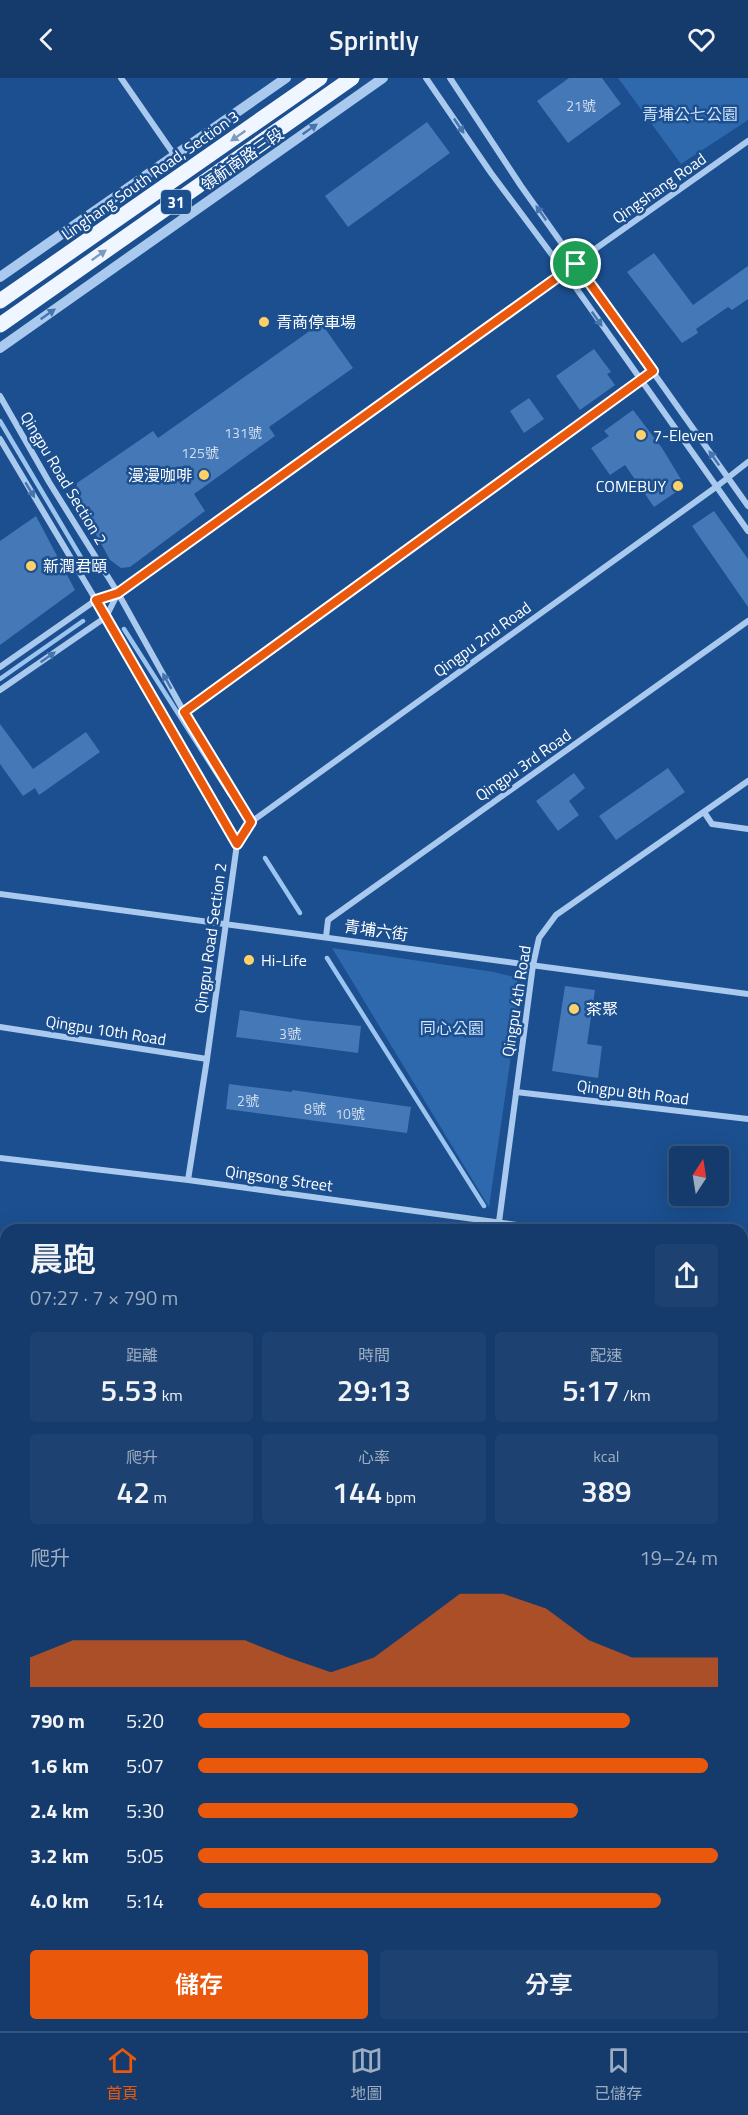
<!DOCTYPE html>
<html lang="zh-TW">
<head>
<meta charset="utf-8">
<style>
  :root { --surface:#143b6b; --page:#1d4271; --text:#f1f3f6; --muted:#9dadc1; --line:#33557e; --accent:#ea580c }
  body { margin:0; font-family:"Titillium Web","Noto Sans TC",sans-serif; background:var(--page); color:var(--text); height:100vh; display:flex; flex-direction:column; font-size:22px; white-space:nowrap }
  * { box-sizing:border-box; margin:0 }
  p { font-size:20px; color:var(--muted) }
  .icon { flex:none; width:33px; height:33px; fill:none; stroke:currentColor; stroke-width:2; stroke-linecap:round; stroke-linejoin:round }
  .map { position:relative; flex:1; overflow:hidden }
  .drawer { position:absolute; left:0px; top:1146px; width:748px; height:807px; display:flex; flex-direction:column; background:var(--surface); border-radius:18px 18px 0 0; box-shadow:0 6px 24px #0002,0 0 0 2px var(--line) }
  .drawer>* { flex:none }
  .needle { width:39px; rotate:12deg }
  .controls { position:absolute; left:669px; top:1068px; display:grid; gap:12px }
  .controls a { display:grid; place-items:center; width:60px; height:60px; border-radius:6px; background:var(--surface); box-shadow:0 6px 24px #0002,0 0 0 2px var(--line); font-size:30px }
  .pin { position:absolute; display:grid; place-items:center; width:51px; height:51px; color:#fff; margin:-26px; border:3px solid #fff; border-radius:50%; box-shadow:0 2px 6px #0007 }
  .round { display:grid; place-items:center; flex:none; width:63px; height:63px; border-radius:6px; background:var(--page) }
  .head { display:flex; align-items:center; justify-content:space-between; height:102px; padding:0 30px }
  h1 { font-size:33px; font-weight:600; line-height:45px }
  .figures { display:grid; grid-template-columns:repeat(3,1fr); gap:9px; height:102px; padding:6px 30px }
  .figures div { display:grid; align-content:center; border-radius:6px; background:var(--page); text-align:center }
  .figures b { font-size:30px; font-weight:600 }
  .figures small { font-size:16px; font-weight:400 }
  .figures p { font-size:16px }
  .chart { height:168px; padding:12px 30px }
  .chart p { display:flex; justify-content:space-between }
  .chart svg { width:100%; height:108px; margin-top:6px; fill:var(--accent); opacity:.7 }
  .action { display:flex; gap:12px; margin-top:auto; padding:12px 30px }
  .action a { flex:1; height:69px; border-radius:6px; background:var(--accent); color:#fff; font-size:24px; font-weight:600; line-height:69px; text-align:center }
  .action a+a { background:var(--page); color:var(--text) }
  ul { padding:0 30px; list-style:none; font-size:20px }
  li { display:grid; grid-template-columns:96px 72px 1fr; align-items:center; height:45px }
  li i { height:15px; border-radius:8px; background:var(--accent) }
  header { display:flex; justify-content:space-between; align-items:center; height:78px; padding:0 30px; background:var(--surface); font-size:27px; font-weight:600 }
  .tab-bar { display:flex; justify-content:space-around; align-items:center; height:84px; border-top:2px solid var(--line); background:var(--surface); font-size:16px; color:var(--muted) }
  .tab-bar a { display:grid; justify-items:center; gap:3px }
  .tab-bar .on { color:var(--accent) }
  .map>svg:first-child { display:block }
  .green { fill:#2e69ad }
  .water { fill:#3c6290; stroke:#9cc4f0; stroke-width:1.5 }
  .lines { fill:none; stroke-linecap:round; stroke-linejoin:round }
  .stream { stroke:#9cc4f0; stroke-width:4.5 }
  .building { fill:#4478b7 }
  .minor { stroke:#a9c9ee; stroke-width:6 }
  .tertiary { stroke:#a9c9ee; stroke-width:10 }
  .primary { stroke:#f0f6ff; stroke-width:15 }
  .oneway { fill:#4674ac }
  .oneway2 { fill:#7b9ac1 }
  .route-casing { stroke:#fff; stroke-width:12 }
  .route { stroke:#ea580c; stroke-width:8 }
  .poi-dot { fill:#ffd166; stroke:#1b4f8f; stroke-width:2 }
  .labels { text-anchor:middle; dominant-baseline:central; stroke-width:5; stroke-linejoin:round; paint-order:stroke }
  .number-label { font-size:14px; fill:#d0dded }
  .shield { fill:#1b4f8f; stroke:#bbcadd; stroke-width:1.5 }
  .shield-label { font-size:15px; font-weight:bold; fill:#fff }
  .park-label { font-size:16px; fill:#cfe3fa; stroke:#1b4f8f }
  .street-label { font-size:16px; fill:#fff; stroke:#1b4f8f }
  .poi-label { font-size:16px; fill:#fff; stroke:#1b4f8f; text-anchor:start }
</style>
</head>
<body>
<header><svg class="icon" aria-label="back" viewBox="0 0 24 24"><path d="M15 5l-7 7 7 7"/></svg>Sprintly<svg class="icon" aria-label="heart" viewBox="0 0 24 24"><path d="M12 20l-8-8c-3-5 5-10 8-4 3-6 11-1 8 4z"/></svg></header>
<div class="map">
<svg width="748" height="1953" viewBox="0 0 748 1953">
  <rect width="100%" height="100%" fill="#1b4f8f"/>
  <g class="green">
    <polygon points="618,0 748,0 748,42 681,86"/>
    <polygon points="332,870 494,894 514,899 521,909 489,1129"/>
  </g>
  <polygon class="water" points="6,1284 6,1597 0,1597 0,1287"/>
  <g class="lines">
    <g class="stream">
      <polyline points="0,343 89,493"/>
      <polyline points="124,551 230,717"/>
      <polyline points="0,601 83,543"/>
      <polyline points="265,780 300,835"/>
      <polyline points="327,880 484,1128"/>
      <polyline points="615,1947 615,1953"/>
    </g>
  </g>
  <g class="building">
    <polygon points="569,0 602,0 621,26 568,65 537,23"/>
    <polygon points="427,44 450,75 348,149 325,118"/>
    <polygon points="654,175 693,227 748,188 748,221 732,232 728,229 696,251 698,255 682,265 627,194"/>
    <polygon points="321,245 353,290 269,349 275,358 194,416 205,433 130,489 121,490 110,482 75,418 77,405 153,353 158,360"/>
    <polygon points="594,271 611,294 607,296 615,307 580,332 556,298"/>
    <polygon points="529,320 544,341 524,355 510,333"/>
    <polygon points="633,332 662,370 685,408 654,429 625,387 610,397 591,370 609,358 604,353"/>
    <polygon points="714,433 748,481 748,529 692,448"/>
    <polygon points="36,438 75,512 0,567 0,463"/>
    <polygon points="0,646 33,691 86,654 100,674 39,717 35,710 23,718 0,686"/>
    <polygon points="668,690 685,714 616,762 599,738"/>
    <polygon points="574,695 585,710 569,723 579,737 558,753 536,723"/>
    <polygon points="565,908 595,912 587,966 602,968 598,1000 552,993"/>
    <polygon points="240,932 303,942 361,948 358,975 236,959"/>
    <polygon points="229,1006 292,1014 292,1012 411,1029 407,1055 226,1031"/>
  </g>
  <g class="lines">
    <g class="minor">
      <polyline points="121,0 175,78"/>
      <polyline points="426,0 491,95 564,193 748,453"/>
      <polyline points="450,0 521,108 748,428"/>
      <polyline points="0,318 49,404 118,515 184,634 251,744"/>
      <polyline points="0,361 106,539 237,766 207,981 188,1102"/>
      <polyline points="0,589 96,522 118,515 564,193 748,63"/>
      <polyline points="0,612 106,539 118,515"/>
      <polyline points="184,634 653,293"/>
      <polyline points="704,734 712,746 748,751"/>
      <polyline points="237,766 251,744 716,409 748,384"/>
      <polyline points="0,816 748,916"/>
      <polyline points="326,859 328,842 748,543"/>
      <polyline points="0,949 207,981"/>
      <polyline points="516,1014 748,1041"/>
      <polyline points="0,1080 188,1102 554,1152"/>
      <polyline points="499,1144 533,887 539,860 556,837 748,703"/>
      <polyline points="742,1179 748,1180"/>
      <polyline points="0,1261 6,1260"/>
      <polyline points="742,1291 748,1293"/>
      <polyline points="742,1504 748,1501"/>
      <polyline points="0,1619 6,1619"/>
      <polyline points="742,1808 748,1802"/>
      <polyline points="0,1868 6,1867"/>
      <polyline points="187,1947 191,1953"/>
      <polyline points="673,1953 673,1947"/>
    </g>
    <g class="tertiary">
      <polyline points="0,199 286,0"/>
      <polyline points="0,270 383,0"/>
    </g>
    <g class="primary">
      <polyline points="0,223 320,0"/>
      <polyline points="0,247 352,0"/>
    </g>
  </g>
  <defs><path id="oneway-solid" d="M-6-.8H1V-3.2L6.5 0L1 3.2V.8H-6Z" transform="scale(1.5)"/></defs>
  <g class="oneway">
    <use href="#oneway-solid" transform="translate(459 48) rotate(56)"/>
    <use href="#oneway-solid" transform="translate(310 51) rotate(-35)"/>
    <use href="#oneway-solid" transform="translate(541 135) rotate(-125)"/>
    <use href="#oneway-solid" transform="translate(48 236) rotate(-35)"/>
    <use href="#oneway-solid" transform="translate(597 241) rotate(55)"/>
    <use href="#oneway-solid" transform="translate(714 380) rotate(-125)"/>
    <use href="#oneway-solid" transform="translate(30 412) rotate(59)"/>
    <use href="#oneway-solid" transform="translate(48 579) rotate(-35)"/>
    <use href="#oneway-solid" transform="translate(167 603) rotate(-119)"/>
  </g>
  <g class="oneway2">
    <use href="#oneway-solid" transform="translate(238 58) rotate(145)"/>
    <use href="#oneway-solid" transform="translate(99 177) rotate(-35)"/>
  </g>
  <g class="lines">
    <g class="route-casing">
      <polygon id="route" points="576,186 653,293 184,634 251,744 237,766 96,522 118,515"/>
    </g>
    <use href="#route" class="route"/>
  </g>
  <g class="poi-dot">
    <circle cx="264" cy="244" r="6"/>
    <circle cx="641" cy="357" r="6"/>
    <circle cx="204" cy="397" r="6"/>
    <circle cx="678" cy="408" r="6"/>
    <circle cx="31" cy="488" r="6"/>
    <circle cx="249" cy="882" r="6"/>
    <circle cx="574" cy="931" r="6"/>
  </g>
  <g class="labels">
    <g class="number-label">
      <text x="581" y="27">21號</text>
      <text x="243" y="354">131號</text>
      <text x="200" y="374">125號</text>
      <text x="290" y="955">3號</text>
      <text x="248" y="1022">2號</text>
      <text x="315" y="1030">8號</text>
      <text x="350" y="1035">10號</text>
    </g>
    <rect class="shield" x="161" y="112" width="30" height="24" rx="4.5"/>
    <g class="shield-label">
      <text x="176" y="124">31</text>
    </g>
    <g class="park-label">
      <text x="690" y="36">青埔公七公園</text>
      <text x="452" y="950">同心公園</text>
    </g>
    <g class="street-label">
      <text transform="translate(242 81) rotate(-35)">領航南路三段</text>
      <text transform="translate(150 97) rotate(-35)">Linghang South Road, Section 3</text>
      <text transform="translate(659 110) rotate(-35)">Qingshang Road</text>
      <text transform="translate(64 400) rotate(59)">Qingpu Road Section 2</text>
      <text transform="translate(482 561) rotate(-36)">Qingpu 2nd Road</text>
      <text transform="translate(523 687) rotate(-35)">Qingpu 3rd Road</text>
      <text transform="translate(376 852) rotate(8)">青埔六街</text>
      <text transform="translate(210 860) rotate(-82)">Qingpu Road Section 2</text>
      <text transform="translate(516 923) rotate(-81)">Qingpu 4th Road</text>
      <text transform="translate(106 952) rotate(9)">Qingpu 10th Road</text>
      <text transform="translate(633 1014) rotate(7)">Qingpu 8th Road</text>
      <text transform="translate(279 1100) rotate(8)">Qingsong Street</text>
    </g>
    <g class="poi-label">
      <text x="276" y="244">青商停車場</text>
      <text x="653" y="357">7-Eleven</text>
      <text x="192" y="397" text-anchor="end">漫漫咖啡</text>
      <text x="666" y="408" text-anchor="end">COMEBUY</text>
      <text x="43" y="488">新潤君頤</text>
      <text x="261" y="882">Hi-Life</text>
      <text x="586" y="931">茶聚</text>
    </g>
  </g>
</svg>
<div class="controls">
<a><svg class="needle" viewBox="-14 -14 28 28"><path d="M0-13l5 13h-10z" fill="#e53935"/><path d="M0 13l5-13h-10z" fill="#9dadc1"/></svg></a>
</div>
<div class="pin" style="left:576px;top:186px;background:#1e9e55"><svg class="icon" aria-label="arrive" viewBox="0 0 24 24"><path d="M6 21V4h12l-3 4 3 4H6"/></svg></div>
<section class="drawer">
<div class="head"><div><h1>晨跑</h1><p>07:27 · 7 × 790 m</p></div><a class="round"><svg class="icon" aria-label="share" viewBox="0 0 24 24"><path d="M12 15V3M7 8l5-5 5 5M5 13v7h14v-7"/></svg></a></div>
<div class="figures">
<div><p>距離</p><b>5.53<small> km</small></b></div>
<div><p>時間</p><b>29:13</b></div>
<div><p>配速</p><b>5:17<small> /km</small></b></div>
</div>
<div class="figures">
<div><p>爬升</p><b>42<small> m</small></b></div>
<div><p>心率</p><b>144<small> bpm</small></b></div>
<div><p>kcal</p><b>389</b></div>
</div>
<div class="chart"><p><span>爬升</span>19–24 m</p>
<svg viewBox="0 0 160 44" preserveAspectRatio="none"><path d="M0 44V32L10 25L20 25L30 25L40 25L50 25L60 32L70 38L80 32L90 19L100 6L110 6L120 12L130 25L140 32L150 32L160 32V44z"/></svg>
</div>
<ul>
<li><b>790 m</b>5:20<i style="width:83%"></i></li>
<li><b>1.6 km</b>5:07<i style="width:98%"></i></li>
<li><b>2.4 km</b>5:30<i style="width:73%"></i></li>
<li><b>3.2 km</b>5:05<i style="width:100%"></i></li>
<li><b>4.0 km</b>5:14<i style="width:89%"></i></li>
</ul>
<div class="action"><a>儲存</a><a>分享</a></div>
</section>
</div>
<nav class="tab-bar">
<a class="on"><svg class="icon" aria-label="home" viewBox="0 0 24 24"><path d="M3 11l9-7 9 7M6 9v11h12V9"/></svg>首頁</a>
<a><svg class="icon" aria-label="map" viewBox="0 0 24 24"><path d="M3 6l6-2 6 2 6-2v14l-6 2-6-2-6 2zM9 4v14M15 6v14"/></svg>地圖</a>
<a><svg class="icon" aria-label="saved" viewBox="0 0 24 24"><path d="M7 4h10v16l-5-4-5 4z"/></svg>已儲存</a>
</nav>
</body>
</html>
